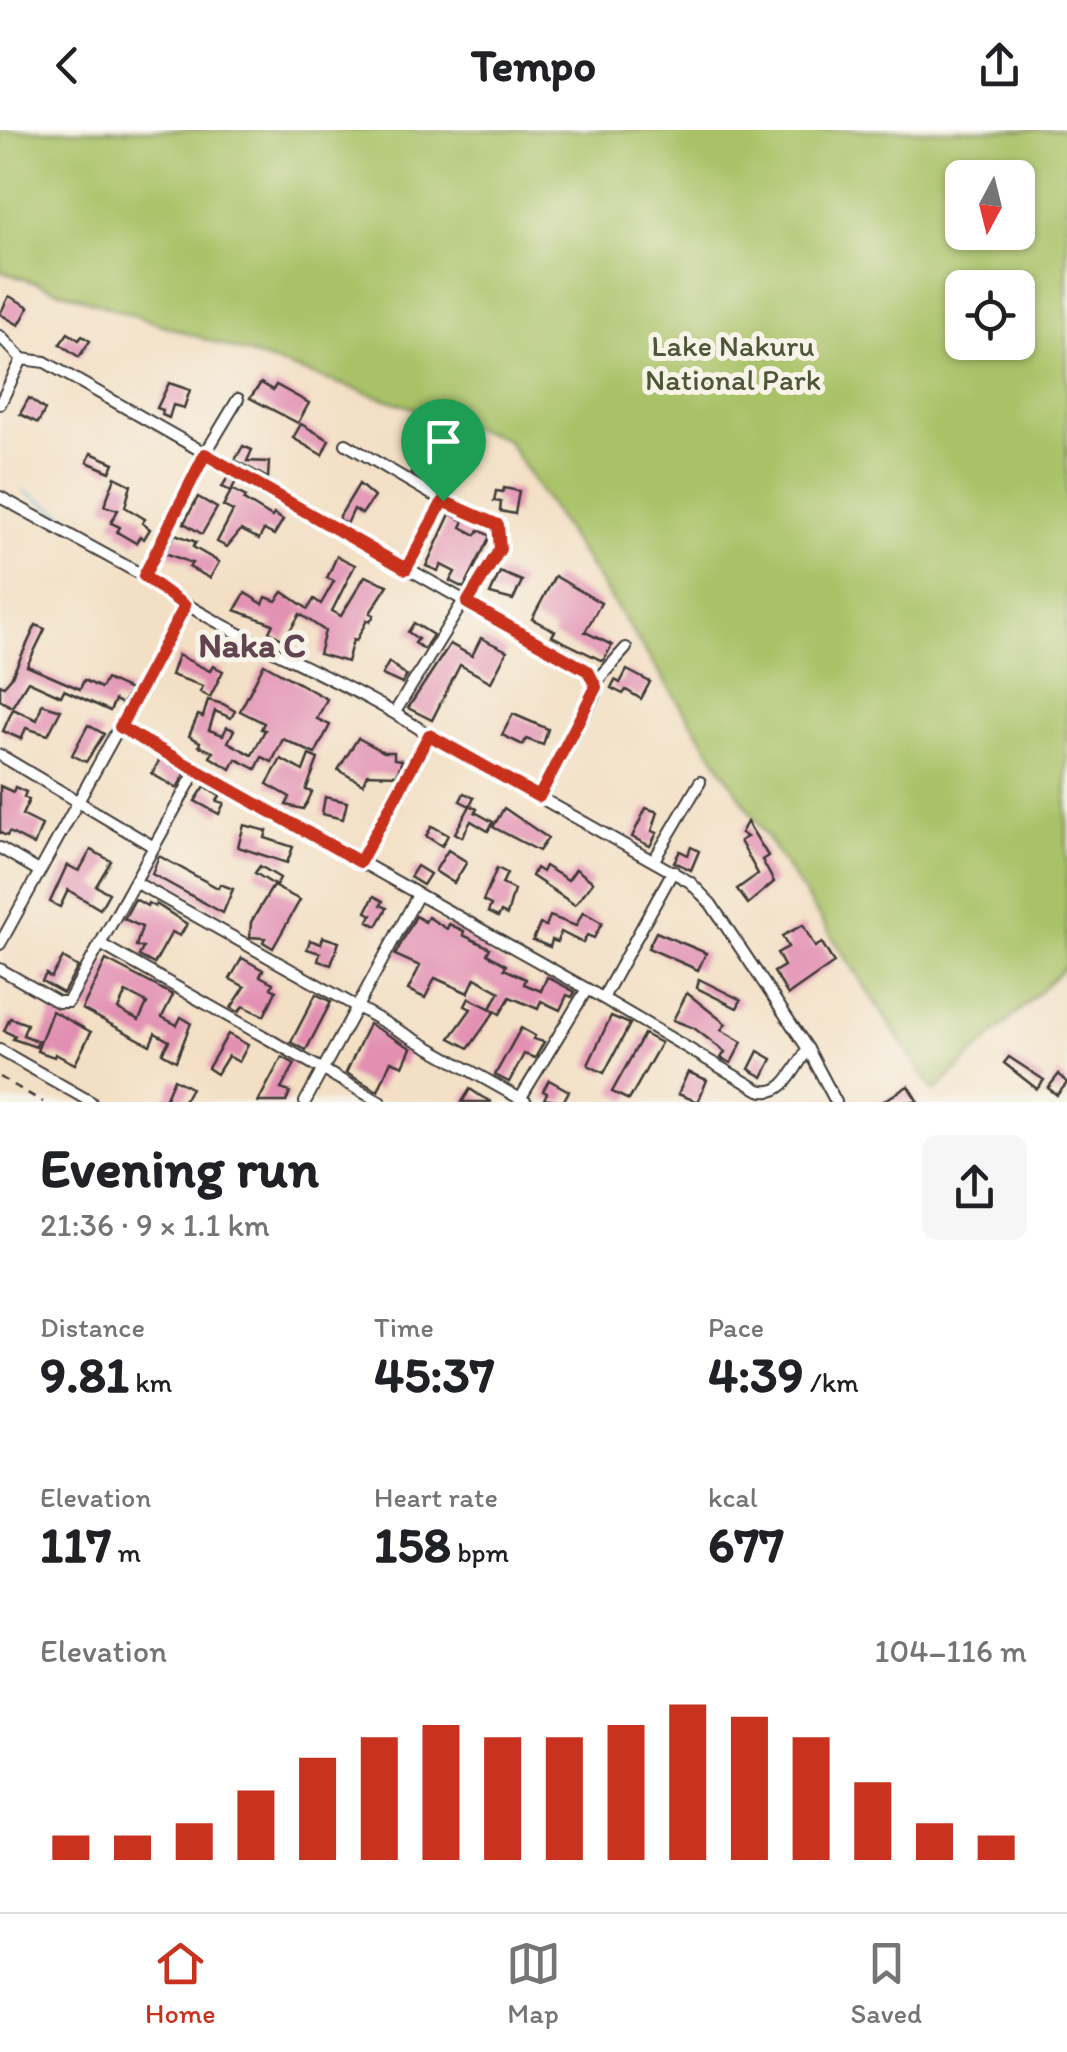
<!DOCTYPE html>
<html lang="en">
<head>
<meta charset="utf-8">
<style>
  :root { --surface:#fff; --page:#f6f6f6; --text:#202124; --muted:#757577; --line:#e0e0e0; --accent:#c8321e }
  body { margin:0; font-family:Itim,sans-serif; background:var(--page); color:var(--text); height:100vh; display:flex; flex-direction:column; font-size:38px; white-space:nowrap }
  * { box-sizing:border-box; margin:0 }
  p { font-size:32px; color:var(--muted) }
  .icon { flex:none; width:55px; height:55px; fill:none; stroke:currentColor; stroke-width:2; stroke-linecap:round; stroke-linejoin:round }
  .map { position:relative; height:972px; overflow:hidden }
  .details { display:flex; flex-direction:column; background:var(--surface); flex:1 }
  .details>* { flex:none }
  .needle { width:65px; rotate:187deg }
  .fabs { position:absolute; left:945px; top:30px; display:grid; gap:20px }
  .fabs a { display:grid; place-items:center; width:90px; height:90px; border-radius:15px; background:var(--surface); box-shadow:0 2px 8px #0004; font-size:50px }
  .pin { position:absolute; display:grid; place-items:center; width:85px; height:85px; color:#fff; margin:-102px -42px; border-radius:50% 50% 50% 0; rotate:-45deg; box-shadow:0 0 10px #0007 }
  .pin .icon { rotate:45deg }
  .round { display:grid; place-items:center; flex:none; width:105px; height:105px; border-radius:15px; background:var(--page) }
  .head { display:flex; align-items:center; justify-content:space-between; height:170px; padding:0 40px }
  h1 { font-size:55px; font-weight:700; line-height:75px }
  .figures { display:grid; grid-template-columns:repeat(3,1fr); gap:15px; height:170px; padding:10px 40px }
  .figures div { display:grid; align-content:center }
  .figures b { font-size:50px; font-weight:700 }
  .figures small { font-size:28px; font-weight:400 }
  .figures p { font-size:28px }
  .chart { height:280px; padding:20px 40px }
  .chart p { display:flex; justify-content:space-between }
  .chart svg { width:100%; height:180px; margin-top:10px; stroke:var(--accent); stroke-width:6 }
  header { display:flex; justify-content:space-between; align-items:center; height:130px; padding:0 40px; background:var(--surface); font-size:45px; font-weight:700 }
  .menu { display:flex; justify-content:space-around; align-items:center; height:140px; border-top:2px solid var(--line); background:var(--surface); font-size:28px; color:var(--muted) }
  .menu a { display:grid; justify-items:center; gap:5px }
  .menu .selected { color:var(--accent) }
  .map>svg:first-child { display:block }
  .green { fill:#a9c268; stroke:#626f42; stroke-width:2.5; fill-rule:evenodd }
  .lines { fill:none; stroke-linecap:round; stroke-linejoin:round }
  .stream { stroke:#57bad5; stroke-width:2.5 }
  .building { fill:#e28fb2; fill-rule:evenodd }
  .minor-casing { stroke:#3c3935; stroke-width:14 }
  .path { stroke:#3c3935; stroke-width:2.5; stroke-dasharray:8 8; stroke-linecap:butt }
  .minor { stroke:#fff; stroke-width:10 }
  .route-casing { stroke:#fff; stroke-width:20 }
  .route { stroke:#c8321e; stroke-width:12 }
  .labels { text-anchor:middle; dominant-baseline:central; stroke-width:10; stroke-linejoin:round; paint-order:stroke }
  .park-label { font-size:30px; fill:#4d5637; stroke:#f7f3e8 }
  .quarter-label { font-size:35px; font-weight:bold; fill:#614450; stroke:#f7f3e8 }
</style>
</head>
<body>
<header><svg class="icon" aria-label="back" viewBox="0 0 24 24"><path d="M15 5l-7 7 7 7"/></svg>Tempo<svg class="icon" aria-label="share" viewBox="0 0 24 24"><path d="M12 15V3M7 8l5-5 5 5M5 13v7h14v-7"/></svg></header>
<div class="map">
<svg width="1067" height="972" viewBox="0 0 1067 972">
  <rect width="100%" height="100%" fill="#f7f3e8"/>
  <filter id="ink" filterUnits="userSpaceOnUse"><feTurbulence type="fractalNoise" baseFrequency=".01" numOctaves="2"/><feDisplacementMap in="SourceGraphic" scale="20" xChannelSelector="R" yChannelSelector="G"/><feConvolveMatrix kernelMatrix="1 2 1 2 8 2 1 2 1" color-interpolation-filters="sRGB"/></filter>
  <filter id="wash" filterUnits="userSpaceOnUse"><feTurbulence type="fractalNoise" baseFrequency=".0048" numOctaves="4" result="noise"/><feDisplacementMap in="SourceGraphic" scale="40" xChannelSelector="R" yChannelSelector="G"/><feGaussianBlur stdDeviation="2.25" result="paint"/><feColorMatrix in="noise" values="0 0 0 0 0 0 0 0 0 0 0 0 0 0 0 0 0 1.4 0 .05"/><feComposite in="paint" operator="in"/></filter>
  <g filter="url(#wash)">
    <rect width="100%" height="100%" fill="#f3dfc4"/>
    <path class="green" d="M0 0H1067V835L934 962 506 309 0 141ZM962 48H1018V102H962ZM962 158H1018V212H962Z"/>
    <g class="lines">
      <g class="stream">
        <polyline points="24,361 85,397"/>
        <polyline points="92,402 143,431"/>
      </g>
    </g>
    <g id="blocks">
      <g class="building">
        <polygon points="9,166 29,177 19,195 0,184"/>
        <polygon points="68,203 79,210 82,206 90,211 79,227 60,214"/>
        <polygon points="169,253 190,260 184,278 173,275 169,288 162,285 163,280 157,278"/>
        <polygon points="261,253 273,260 276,255 309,273 298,293 250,268"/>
        <polygon points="29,268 45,280 38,293 20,284"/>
        <polygon points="425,286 446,295 438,315 433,314 418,346 411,342 416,332 407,328"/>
        <polygon points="301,294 329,310 322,325 293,308"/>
        <polygon points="243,316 252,320 247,331 269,332 268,348 235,330"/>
        <polygon points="91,323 114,333 110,342 87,332"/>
        <polygon points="115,347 131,355 125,377 145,389 142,393 150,399 144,409 140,406 136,413 117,402 120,397 111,393 118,380 104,376"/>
        <polygon points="228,347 236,351 232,359 246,367 244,370 272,387 274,384 283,390 274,405 264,400 259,409 241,400 227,417 217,412 233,381 223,376 231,361 222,357"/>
        <polygon points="359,354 374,367 362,384 354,379 347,394 338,389"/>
        <polygon points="504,358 519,361 515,384 500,381 501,372 494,371 496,361 503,362"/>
        <polygon points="198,367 217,378 202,404 184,393"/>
        <polygon points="450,384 464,391 461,397 476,405 479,400 490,406 464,458 450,451 455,442 441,435 438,441 426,436"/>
        <polygon points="175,404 196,412 193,417 219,432 210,448 189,437 192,433 165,423"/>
        <polygon points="337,426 355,435 332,481 341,486 365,446 388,455 370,483 374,485 370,492 367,490 356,511 353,510 347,532 319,524 325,501 300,484 284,510 269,502 273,494 235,480 245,463 263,474 266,467 276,471 283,462 308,479 314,469 321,474 334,451 327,448"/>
        <polygon points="500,442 522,451 513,470 490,464"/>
        <polygon points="555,446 601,473 585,502 612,515 603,531 552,506 555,501 532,489"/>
        <polygon points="414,493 433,505 424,519 415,513 418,509 408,502"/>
        <polygon points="36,495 45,499 27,536 80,559 84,550 101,558 106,549 130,560 122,574 115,570 110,581 64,560 61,566 28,551 12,577 0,570 0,554 4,556 11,548"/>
        <polygon points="481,508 507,521 491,552 460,535 432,590 408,578 450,514 472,526"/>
        <polygon points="178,525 210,541 213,536 223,541 210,567 200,562 203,556 171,545"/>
        <polygon points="389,532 407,546 402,554 382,545"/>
        <polygon points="264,534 327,569 317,589 330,595 315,624 283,609 272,632 262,627 256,639 236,629 231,639 210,627 213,622 199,616 200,612 189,606 198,585 203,587 208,570 223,574 235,581 231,588 215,581 209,600 223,605 227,597 234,600 228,612 252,625 265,600 261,599 264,593 240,581"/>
        <polygon points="627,540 650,552 641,569 626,560 623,564 611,558 615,550 620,553"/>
        <polygon points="42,574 61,580 48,605 26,598 21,609 3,601 13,579 37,590"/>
        <polygon points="513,584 548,599 543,615 526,609 523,615 502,605"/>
        <polygon points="88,595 104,604 86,632 72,625"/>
        <polygon points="358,608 384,622 394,622 394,629 402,630 397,645 367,644 363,654 338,640"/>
        <polygon points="309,625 318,629 306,660 312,662 307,673 303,679 286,675 290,667 267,654 281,629 303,641"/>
        <polygon points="160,629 185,643 177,658 152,644"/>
        <polygon points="0,656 13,662 15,657 26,662 24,667 29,670 22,685 42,695 34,715 9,702 7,706 0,703"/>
        <polygon points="205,656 220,666 217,671 224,673 219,684 195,671"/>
        <polygon points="464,663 474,668 470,675 477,679 475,682 493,692 488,701 471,691 462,707 455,703 470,676 460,671"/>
        <polygon points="325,667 347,672 343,689 322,684"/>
        <polygon points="504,678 548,708 539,721 493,697"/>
        <polygon points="646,678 658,682 652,701 657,703 650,716 632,707"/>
        <polygon points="747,692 768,726 762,730 774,752 748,774 737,759 758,744 740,711 747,707 741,703"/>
        <polygon points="244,695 267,701 265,708 293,717 287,733 238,717"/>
        <polygon points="432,696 448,705 442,716 426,706"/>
        <polygon points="691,717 699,721 691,740 674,732 680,721 688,725"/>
        <polygon points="91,720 111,731 96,756 109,763 100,779 68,760 60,777 50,772 67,735 79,741"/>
        <polygon points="448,720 467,732 454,753 435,741"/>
        <polygon points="159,726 218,758 220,754 233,759 223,783 152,744"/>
        <polygon points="260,736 280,748 276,756 255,743"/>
        <polygon points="417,736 430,744 423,755 410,747"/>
        <polygon points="545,736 568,750 576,739 593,752 575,775 532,746 536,738 542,742"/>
        <polygon points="497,738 507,743 502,754 514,760 507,785 501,782 498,787 488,782 491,775 483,771"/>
        <polygon points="273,756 300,770 273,818 263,812 265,808 250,807 251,792"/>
        <polygon points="374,766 383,771 381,775 387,778 377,796 368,792 372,785 366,782"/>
        <polygon points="135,769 147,776 148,773 155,777 156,774 187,794 180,806 172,802 154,834 139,826 143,818 136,816 142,797 124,789"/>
        <polygon points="583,782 602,793 594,808 587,805 583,813 561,802 557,812 552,810 550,817 533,810 540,794 546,796 550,786 576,796"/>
        <polygon points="416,786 425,792 428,787 447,799 449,794 464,801 463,805 490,818 487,824 506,835 504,839 526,849 524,854 541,861 547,847 575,862 572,867 567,865 560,880 541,871 538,879 510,867 500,884 490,878 500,862 475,848 468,863 435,848 425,868 408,860 420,836 395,825"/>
        <polygon points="803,795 815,817 822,813 834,833 788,865 774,842 784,836 777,823 788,817 782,806"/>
        <polygon points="656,802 706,823 698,840 648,818"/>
        <polygon points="323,807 339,812 331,835 318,831 320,823 307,819 310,810 321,814"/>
        <polygon points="63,828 78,837 63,863 42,851 46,844 51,848"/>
        <polygon points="242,828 263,840 260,846 273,853 271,858 276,861 264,886 243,876 239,882 231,878 245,857 230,849"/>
        <path d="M106 830 173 865 162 887 177 895 181 887 191 893 176 931 162 923 169 911 155 903 150 915 82 879ZM126 862 147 873 139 890 118 879Z"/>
        <polygon points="699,849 741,870 737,878 697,858"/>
        <polygon points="687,863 726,894 721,900 742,912 731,933 721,928 725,922 694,898 673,890"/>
        <polygon points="316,864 331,872 306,920 291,912"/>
        <polygon points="469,868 495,881 469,918 450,908 471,879 465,876"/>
        <polygon points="52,881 91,902 75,934 55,924 54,927 37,921"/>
        <polygon points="611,886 630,894 604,943 588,935"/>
        <polygon points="10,888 27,894 23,905 38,911 36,917 13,909 15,906 4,901"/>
        <polygon points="369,894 411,918 403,936 391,931 378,961 346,943"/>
        <polygon points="521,898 535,906 533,909 544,912 535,928 524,924 509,952 495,945"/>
        <polygon points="228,904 248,915 239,932 228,926 217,944 208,938"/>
        <polygon points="644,904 661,913 629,970 612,962"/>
        <polygon points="758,921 772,929 763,947 749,939"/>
        <polygon points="282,927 295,934 281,959 290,962 286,972 258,972"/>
        <polygon points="1009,927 1044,950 1037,959 1004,933"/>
        <polygon points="688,942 707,950 698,972 678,964"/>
        <polygon points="1059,944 1067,953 1057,965 1048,958"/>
        <polygon points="174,949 191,958 183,972 164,972"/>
        <polygon points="549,950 569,961 563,972 544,969 547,963 543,961"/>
        <polygon points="908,956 918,972 882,972"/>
        <polygon points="470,959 482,967 492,972 462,972"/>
      </g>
    </g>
  </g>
  <g filter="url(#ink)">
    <use href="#blocks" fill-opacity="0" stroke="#3c3935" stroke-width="2.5"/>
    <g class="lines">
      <g class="minor-casing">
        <g id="minor">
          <polyline points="0,206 22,229"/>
          <path d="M238 269 205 324 144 446C232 511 339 544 429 605L690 752 711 774 808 919 836 972"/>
          <polyline points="0,274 22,229 45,232 588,541 596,552 595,565 539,667"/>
          <polyline points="346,314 443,371 498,395 500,419 467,473"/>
          <polyline points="0,367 144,446"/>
          <polyline points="406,439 443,371"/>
          <polyline points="596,552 626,518"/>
          <polyline points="395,582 463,472"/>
          <path d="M121 597 587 859 759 960C784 968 795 937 808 919"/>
          <polyline points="0,625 154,717"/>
          <polyline points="0,718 39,741"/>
          <polyline points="654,730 700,652"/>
          <polyline points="360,732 429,605"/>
          <polyline points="135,752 526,972"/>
          <polyline points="0,814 185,477"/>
          <polyline points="102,815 380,972"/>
          <polyline points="0,839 58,872 68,872 197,639"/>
          <polyline points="603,868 673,741"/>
          <polyline points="0,920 91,972"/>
          <polyline points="520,969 587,859"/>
          <polyline points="305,972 418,765"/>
        </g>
      </g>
      <polyline class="path" points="0,947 43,972"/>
      <use href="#minor" class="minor"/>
    </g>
  </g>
  <g class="lines" filter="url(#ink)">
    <g class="route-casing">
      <polygon id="route" points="205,324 406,439 443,371 498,395 500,419 467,473 588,541 596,557 539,667 429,605 360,732 120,597 185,476 144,446"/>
    </g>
    <use href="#route" class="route"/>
  </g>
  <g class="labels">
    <g class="park-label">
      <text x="733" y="215">Lake Nakuru<tspan x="733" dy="34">National Park</tspan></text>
    </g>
    <g class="quarter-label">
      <text x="252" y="515">Naka C</text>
    </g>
  </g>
</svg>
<div class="fabs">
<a><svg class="needle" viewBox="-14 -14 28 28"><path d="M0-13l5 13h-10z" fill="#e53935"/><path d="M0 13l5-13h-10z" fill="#757577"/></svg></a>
<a><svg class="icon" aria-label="locate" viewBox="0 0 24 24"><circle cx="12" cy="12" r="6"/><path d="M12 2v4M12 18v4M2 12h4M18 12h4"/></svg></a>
</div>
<div class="pin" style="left:443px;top:371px;background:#1e9e55"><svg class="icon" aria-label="arrive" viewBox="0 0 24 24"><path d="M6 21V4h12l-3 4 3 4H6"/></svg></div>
</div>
<section class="details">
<div class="head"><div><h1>Evening run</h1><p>21:36 · 9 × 1.1 km</p></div><a class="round"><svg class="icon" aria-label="share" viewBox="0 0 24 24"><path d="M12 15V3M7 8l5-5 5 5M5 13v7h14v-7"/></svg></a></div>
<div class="figures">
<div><p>Distance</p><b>9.81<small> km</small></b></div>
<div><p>Time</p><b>45:37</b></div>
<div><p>Pace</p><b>4:39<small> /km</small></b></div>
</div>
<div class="figures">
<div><p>Elevation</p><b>117<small> m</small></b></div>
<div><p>Heart rate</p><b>158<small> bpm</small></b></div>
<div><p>kcal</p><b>677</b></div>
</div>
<div class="chart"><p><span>Elevation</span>104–116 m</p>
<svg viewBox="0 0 160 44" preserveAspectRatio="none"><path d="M5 44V38M15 44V38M25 44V35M35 44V27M45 44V19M55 44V14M65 44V11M75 44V14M85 44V14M95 44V11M105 44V6M115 44V9M125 44V14M135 44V25M145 44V35M155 44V38"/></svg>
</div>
</section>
<nav class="menu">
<a class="selected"><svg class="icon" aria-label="home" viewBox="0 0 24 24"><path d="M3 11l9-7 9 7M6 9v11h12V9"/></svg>Home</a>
<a><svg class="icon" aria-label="map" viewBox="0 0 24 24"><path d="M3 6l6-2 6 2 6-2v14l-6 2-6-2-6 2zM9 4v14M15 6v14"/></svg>Map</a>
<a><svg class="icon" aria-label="saved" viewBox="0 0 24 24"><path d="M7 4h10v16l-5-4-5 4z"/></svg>Saved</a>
</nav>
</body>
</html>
